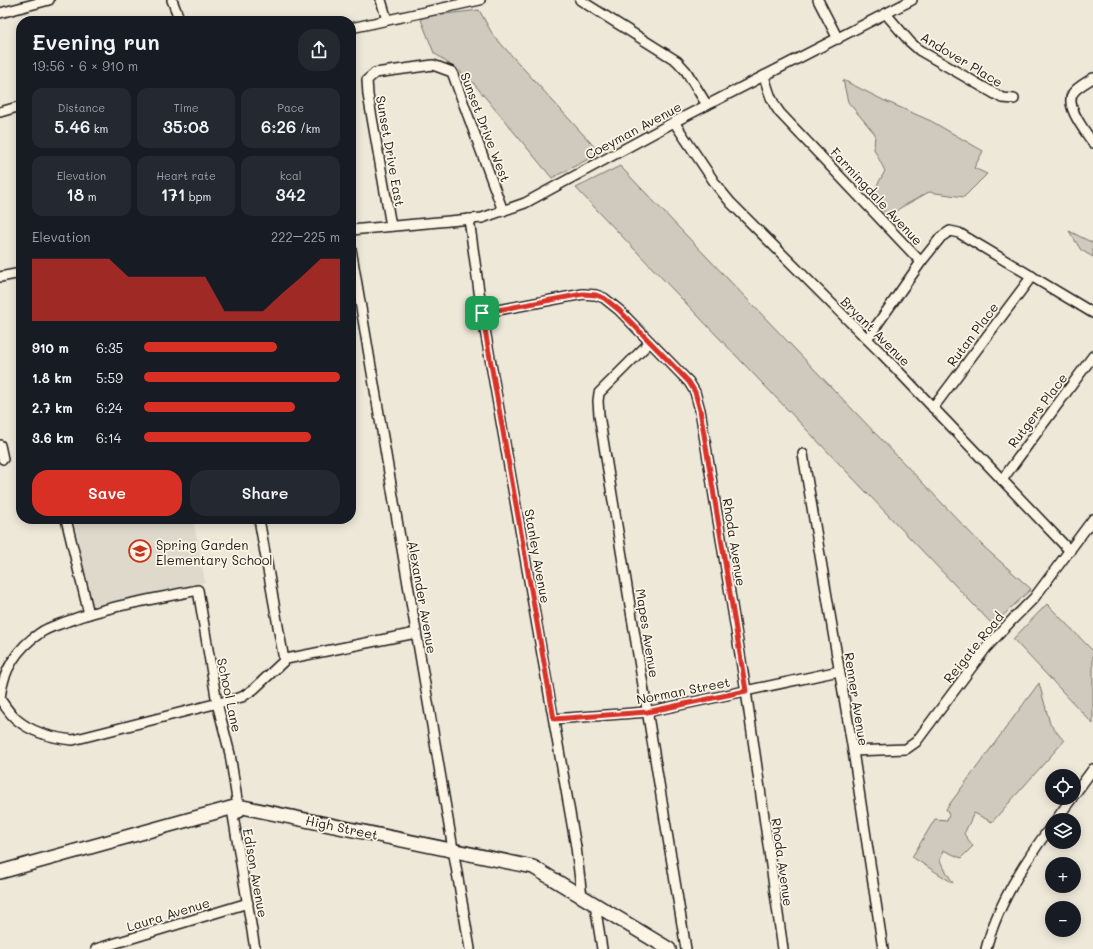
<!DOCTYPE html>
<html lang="en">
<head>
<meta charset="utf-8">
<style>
  :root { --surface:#171b24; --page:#242831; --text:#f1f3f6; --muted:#9ea1a6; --accent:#d93025 }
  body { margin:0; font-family:Mali,sans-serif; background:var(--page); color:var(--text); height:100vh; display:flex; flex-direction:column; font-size:15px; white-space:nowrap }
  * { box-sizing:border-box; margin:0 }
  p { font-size:13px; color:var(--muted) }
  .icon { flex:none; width:22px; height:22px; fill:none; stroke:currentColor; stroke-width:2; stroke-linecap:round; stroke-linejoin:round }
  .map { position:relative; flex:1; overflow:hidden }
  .side { position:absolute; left:16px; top:16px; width:340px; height:508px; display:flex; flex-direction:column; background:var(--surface); border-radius:16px; box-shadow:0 2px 10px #0003 }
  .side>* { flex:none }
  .tools { position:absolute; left:1045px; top:769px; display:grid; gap:8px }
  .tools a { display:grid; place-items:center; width:36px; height:36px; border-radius:50%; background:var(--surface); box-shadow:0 2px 10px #0003; font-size:20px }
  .pin { position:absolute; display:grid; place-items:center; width:34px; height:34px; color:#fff; margin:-17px; border-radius:8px; box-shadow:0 2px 6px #0006 }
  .round { display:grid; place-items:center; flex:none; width:42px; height:42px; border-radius:16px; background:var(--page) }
  .overview { display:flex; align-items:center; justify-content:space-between; height:68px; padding:0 16px }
  h1 { font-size:22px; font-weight:600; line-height:30px }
  .figures { display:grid; grid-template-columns:repeat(3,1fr); gap:6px; height:68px; padding:4px 16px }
  .figures div { display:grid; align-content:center; border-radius:10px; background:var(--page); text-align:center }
  .figures b { font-size:17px; font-weight:600 }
  .figures small { font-size:11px; font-weight:400 }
  .figures p { font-size:11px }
  .chart { height:112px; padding:8px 16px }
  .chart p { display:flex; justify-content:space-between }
  .chart svg { width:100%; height:72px; margin-top:4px; fill:var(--accent); opacity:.7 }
  .button { display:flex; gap:8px; margin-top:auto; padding:8px 16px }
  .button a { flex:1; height:46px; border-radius:16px; background:var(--accent); color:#fff; font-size:16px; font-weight:600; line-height:46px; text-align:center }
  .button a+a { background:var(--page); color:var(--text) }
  ul { padding:0 16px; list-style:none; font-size:13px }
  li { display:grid; grid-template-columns:64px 48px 1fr; align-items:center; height:30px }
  li i { height:10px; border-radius:5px; background:var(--accent) }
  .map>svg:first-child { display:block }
  .built { fill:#ded9cb }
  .green { fill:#cfcabd; stroke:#76736c }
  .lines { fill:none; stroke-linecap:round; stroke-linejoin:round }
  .street-casing { stroke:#1c1c1c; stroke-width:12 }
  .secondary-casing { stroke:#1c1c1c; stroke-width:16 }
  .street { stroke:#fcf5e5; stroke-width:9 }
  .secondary { stroke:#fcf5e5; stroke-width:13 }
  .route-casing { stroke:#fff; stroke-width:8 }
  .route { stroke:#d93025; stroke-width:5 }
  .labels { text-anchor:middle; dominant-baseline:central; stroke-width:3.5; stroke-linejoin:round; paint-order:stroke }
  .street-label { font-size:13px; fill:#1c1c1c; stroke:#fcf5e5 }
  .poi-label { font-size:13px; fill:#1c1c1c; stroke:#fcf5e5; text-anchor:start }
</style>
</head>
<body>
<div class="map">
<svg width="1093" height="949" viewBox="0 0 1093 949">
  <rect width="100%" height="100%" fill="#eee8d9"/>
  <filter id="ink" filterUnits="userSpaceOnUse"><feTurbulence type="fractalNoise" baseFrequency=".025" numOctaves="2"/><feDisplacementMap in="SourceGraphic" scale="8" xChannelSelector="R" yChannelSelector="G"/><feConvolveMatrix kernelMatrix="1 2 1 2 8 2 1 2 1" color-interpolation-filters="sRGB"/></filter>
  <g filter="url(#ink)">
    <polygon class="built" points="74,519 193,519 205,582 91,606"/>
    <g class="green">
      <polygon points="479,10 493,35 600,153 552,178 470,79 434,53 420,17"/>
      <polygon points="843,80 883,100 931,121 983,151 974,168 987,174 964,197 929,192 900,208 890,217 870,198 885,171 874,149 875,134 848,102"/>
      <polygon points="620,166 984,547 1031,589 993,625 576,188"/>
      <polygon points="1069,231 1093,243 1093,257 1081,250"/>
      <polygon points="1047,604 1093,651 1093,724 1013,639"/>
      <polygon points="1039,683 1050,724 1064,741 992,822 974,813 964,834 973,846 961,858 943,850 940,861 953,883 912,857 935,819 947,820 949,814 946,809"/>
    </g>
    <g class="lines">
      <g class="street-casing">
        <g id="street">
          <polyline points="172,0 180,21"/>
          <polyline points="381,0 387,20"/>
          <polyline points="580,0 677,61 686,71 707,105"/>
          <polyline points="818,0 838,39"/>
          <polyline points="0,13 49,0"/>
          <polyline points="886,14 910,42 919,50 1002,98 1014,99"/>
          <polyline points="351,28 480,0"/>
          <path d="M764 76C768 89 771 102 780 113L921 262"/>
          <path d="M1093 78C1087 82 1077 87 1073 93 1064 106 1086 132 1093 143"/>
          <polyline points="0,112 21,106"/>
          <polyline points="674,122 717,186 731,203 882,354 1070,551"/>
          <polyline points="469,219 482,313 576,847 582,897"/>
          <polyline points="391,226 368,95 367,80 375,73 433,65 452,72 503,211"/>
          <polyline points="351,230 482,218 525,203 674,122 912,0"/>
          <polyline points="351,249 470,949"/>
          <polyline points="0,277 21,273"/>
          <polyline points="482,313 583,294 596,295 604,298 619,310 689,382 695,392 700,410 746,691 783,949"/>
          <polyline points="867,339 921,262 941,237 950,231 959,233 1093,313"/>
          <polyline points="650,342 599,393 598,401 599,415 686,949"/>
          <polyline points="933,408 1032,276"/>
          <polyline points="0,445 3,459"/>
          <polyline points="803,454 853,751 883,949"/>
          <polyline points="1002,480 1093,356"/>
          <polyline points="66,519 89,614"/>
          <polyline points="259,519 284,660"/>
          <path d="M0 698C3 671 17 648 40 633 48 627 58 625 68 621 109 606 154 599 198 590L217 703 230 754 238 806 239 813 233 815 255 949"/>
          <path d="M0 699C5 706 9 713 16 719 31 732 53 738 73 740L242 697 254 689 286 659 416 633"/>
          <polyline points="554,719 647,712 839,671"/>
          <polyline points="853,751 906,749 916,742 986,648 1013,619 1034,598 1093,519"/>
          <polyline points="1074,795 1093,769"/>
          <polyline points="1056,820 1072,798"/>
          <polyline points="595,905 602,949"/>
          <polyline points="96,949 248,903"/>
          <path d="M986 949C997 905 1025 861 1052 825"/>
        </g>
      </g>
      <g class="secondary-casing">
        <polyline id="secondary" points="0,872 238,806 533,867 669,949"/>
      </g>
      <use href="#street" class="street"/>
      <use href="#secondary" class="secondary"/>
    </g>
  </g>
  <g class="lines" filter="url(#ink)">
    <g class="route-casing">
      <polygon id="route" points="583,294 596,295 604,298 619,310 689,382 695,392 700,410 746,691 647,712 554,719 482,313"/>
    </g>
    <use href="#route" class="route"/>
  </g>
  <defs>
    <g id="school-ring" transform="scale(1.15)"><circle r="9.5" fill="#fcf5e5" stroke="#c8321e" stroke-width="1.5"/><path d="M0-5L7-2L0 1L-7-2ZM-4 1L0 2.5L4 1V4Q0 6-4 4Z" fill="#c8321e"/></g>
  </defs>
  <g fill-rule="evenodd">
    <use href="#school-ring" x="140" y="551"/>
  </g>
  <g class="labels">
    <g class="street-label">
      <text transform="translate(962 59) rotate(31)">Andover Place</text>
      <text transform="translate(486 127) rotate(69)">Sunset Drive West</text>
      <text transform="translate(633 130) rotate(-28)">Coeyman Avenue</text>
      <text transform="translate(391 151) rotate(80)">Sunset Drive East</text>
      <text transform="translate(877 196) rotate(47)">Farmingdale Avenue</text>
      <text transform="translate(876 331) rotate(45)">Bryant Avenue</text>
      <text transform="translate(972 334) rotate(-53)">Rutan Place</text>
      <text transform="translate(1037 410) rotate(-53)">Rutgers Place</text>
      <text transform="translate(735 542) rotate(81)">Rhoda Avenue</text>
      <text transform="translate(538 556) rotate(80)">Stanley Avenue</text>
      <text transform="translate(423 597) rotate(80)">Alexander Avenue</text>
      <text transform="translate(648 633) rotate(81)">Mapes Avenue</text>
      <text transform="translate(973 647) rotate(-51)">Reigate Road</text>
      <text transform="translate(683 690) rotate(-11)">Norman Street</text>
      <text transform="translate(230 695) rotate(78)">School Lane</text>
      <text transform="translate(857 699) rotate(81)">Renner Avenue</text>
      <text transform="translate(342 827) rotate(12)">High Street</text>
      <text transform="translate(783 862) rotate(82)">Rhoda Avenue</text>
      <text transform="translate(256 873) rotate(80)">Edison Avenue</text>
      <text transform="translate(168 914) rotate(-17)">Laura Avenue</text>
    </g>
    <g class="poi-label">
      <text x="156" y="544">Spring Garden<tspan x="156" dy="15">Elementary School</tspan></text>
    </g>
  </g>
</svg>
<div class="tools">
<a><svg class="icon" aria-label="locate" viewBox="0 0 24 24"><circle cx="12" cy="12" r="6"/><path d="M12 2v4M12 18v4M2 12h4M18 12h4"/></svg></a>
<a><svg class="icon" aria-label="layers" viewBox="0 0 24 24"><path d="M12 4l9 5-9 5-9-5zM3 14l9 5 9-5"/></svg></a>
<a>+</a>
<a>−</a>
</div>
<div class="pin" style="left:482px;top:313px;background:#1e9e55"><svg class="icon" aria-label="arrive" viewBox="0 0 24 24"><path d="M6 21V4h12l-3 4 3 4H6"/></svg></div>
<section class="side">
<div class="overview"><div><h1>Evening run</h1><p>19:56 · 6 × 910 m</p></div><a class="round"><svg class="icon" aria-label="share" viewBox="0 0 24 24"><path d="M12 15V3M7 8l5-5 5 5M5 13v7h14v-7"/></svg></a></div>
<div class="figures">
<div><p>Distance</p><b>5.46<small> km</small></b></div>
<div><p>Time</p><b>35:08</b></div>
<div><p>Pace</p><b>6:26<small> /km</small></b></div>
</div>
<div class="figures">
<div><p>Elevation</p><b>18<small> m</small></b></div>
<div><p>Heart rate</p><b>171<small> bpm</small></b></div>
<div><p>kcal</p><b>342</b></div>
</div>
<div class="chart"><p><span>Elevation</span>222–225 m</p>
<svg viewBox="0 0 160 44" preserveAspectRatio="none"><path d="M0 44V6L10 6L20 6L30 6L40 6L50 17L60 17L70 17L80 17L90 17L100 38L110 38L120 38L130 27L140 17L150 6L160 6V44z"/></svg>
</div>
<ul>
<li><b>910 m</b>6:35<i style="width:68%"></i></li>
<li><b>1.8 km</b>5:59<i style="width:100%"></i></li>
<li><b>2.7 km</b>6:24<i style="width:77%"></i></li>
<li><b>3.6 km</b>6:14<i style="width:85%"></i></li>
</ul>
<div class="button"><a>Save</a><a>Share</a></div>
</section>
</div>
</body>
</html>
